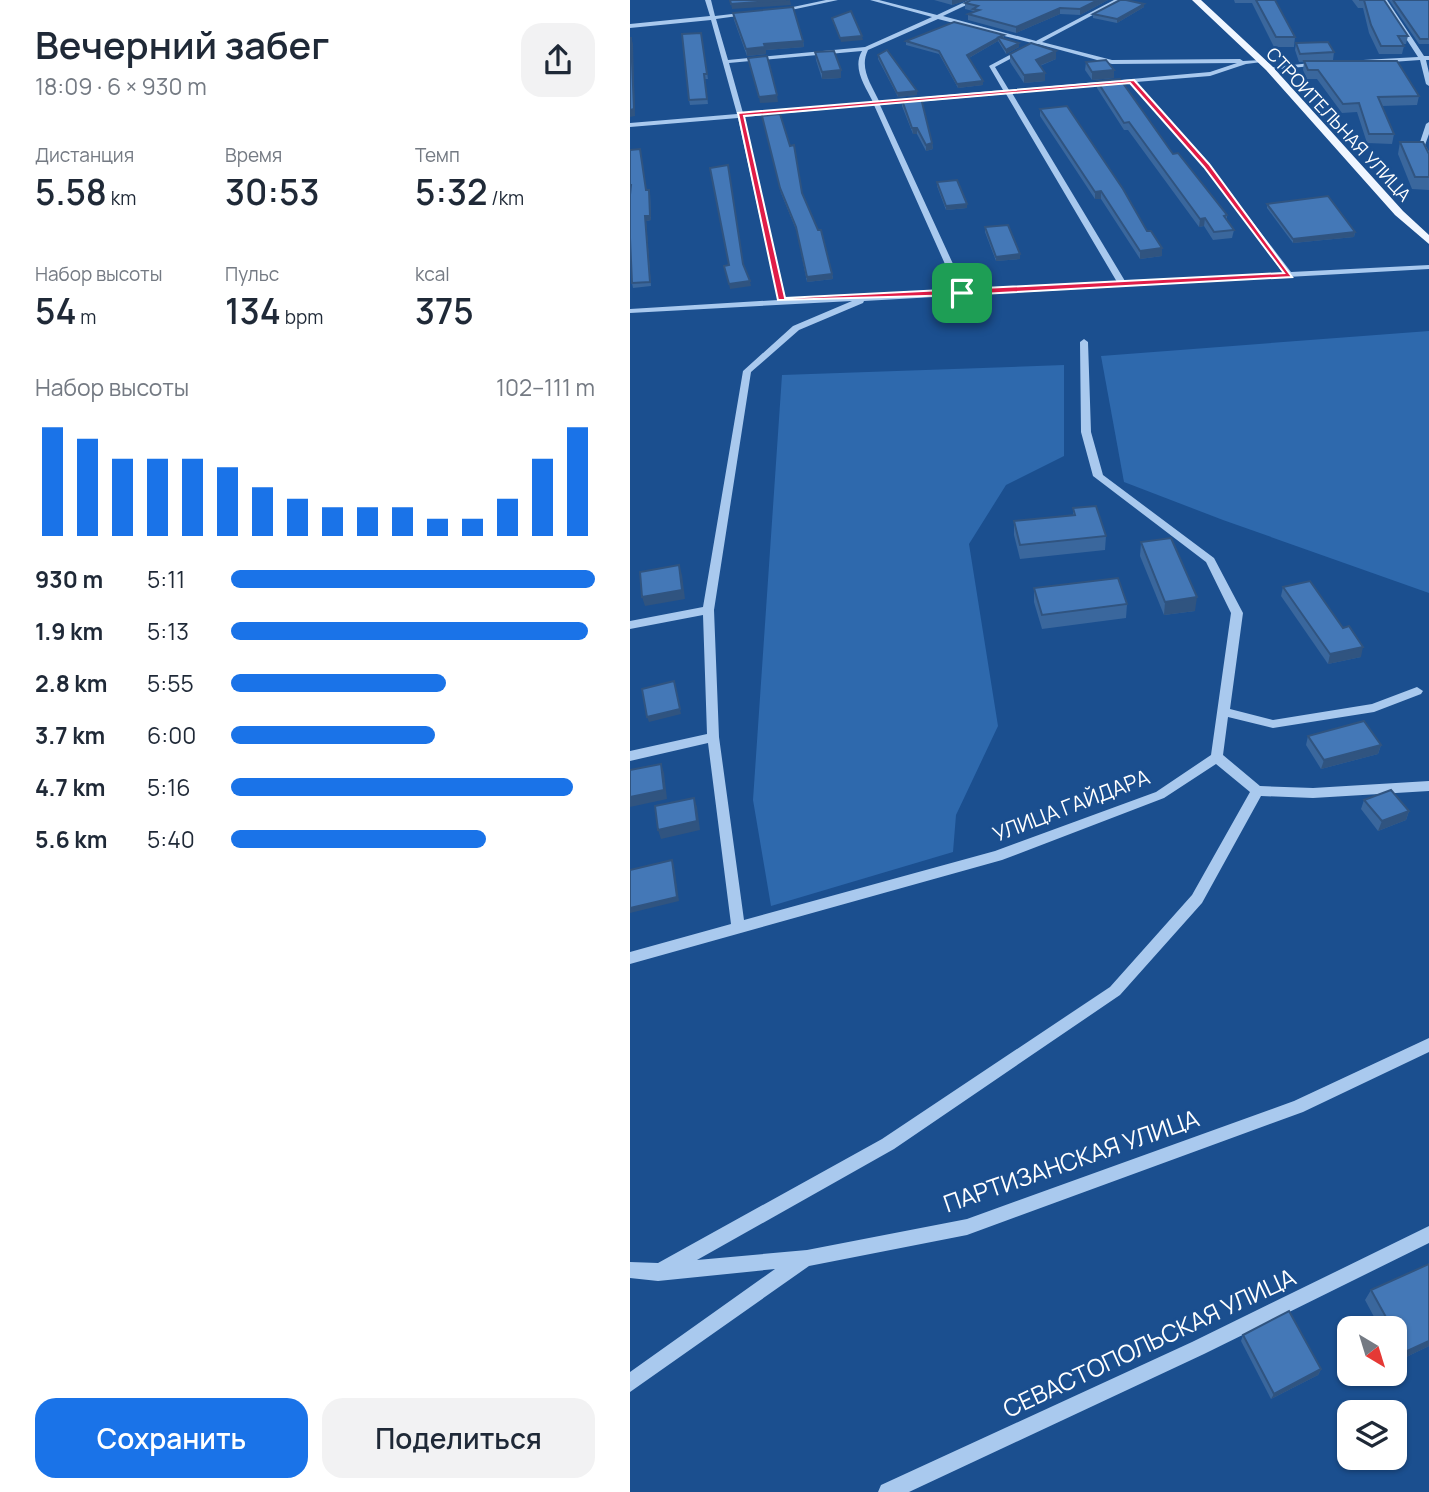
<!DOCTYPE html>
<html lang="ru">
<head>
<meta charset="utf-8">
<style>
  :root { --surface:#fff; --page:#f2f2f3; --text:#1f2937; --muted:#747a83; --accent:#1a73e8 }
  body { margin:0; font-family:Manrope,sans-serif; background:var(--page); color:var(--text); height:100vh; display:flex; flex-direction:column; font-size:26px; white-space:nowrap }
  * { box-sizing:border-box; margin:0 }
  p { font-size:23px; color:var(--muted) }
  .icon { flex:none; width:38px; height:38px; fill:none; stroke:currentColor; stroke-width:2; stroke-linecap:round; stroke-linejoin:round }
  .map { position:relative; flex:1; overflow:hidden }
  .panel { display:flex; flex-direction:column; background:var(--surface); width:630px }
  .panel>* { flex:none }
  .needle { width:46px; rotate:142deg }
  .tools { position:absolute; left:707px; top:1316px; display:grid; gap:14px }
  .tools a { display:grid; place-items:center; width:70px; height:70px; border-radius:14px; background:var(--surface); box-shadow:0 2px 5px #0004; font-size:35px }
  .pin { position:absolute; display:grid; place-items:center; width:60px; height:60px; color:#fff; margin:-30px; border-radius:14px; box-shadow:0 4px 10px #0006 }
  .round { display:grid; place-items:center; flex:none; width:74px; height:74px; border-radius:21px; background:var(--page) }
  .head { display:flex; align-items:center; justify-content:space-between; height:119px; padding:0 35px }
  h1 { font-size:38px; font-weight:600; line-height:52px }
  .stats { display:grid; grid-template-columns:repeat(3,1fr); gap:10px; height:119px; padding:7px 35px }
  .stats div { display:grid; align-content:center }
  .stats b { font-size:35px; font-weight:600 }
  .stats small { font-size:19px; font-weight:400 }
  .stats p { font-size:19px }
  .chart { height:196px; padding:14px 35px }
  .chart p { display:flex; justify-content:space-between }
  .chart svg { width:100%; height:126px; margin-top:7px; stroke:var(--accent); stroke-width:6 }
  .cta { display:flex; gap:14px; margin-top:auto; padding:14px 35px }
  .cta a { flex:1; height:80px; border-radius:21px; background:var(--accent); color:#fff; font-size:28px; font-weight:600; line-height:80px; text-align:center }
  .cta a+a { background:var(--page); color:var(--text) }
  ul { padding:0 35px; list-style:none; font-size:23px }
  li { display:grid; grid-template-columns:112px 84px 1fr; align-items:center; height:52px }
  li i { height:18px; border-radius:9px; background:var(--accent) }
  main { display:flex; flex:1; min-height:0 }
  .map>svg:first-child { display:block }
  .green { fill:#2e69ad }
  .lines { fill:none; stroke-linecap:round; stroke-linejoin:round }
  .minor { fill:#a9c9ee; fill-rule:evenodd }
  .major { fill:#f0f6ff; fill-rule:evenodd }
  .wall { fill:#3a679d }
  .shaded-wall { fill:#305480 }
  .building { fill:#4478b7; stroke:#305480; stroke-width:2 }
  .route { fill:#e11d48; stroke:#fff; stroke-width:2; fill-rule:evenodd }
  .labels { text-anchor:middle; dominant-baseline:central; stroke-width:5; stroke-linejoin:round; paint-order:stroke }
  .far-street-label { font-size:18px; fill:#fff; stroke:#1b4f8f }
  .street-label { font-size:21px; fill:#fff; stroke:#1b4f8f }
  .near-street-label { font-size:24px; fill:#fff; stroke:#1b4f8f }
</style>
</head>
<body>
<main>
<section class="panel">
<div class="head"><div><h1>Вечерний забег</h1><p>18:09 · 6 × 930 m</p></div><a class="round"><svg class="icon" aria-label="share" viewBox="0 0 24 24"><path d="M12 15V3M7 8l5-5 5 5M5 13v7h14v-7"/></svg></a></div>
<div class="stats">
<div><p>Дистанция</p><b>5.58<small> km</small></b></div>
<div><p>Время</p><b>30:53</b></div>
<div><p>Темп</p><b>5:32<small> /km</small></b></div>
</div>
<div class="stats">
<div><p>Набор высоты</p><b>54<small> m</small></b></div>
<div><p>Пульс</p><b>134<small> bpm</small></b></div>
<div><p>kcal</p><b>375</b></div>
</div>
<div class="chart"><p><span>Набор высоты</span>102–111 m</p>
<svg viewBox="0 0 160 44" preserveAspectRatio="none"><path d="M5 44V6M15 44V10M25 44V17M35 44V17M45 44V17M55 44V20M65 44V27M75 44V31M85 44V34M95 44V34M105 44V34M115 44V38M125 44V38M135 44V31M145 44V17M155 44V6"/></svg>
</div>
<ul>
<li><b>930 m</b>5:11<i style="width:100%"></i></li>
<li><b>1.9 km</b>5:13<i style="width:98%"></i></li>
<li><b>2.8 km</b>5:55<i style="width:59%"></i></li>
<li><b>3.7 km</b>6:00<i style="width:56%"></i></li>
<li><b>4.7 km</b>5:16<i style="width:94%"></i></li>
<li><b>5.6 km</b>5:40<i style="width:70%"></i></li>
</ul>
<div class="cta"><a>Сохранить</a><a>Поделиться</a></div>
</section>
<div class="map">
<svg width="799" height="1492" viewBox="0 0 799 1492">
  <rect width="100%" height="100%" fill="#1b4f8f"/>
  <g class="green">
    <polygon points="799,331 799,593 593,520 494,482 471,356"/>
    <polygon points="434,365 434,456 376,485 339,544 368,726 326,815 323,852 141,906 123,800 152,375"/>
  </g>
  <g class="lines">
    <g class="minor">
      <path d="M75 0H81L85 16 119 12 122 14 86 19 98 60 235 47 302 17 240 0H249L307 15 339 0H347L313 16 406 41 484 0H491L412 42 482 60 610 59 613 61 632 60V62L616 64 580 76 506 82 579 165 661 272 799 265V269L234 301 233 303 169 330 121 372 84 610 89 737 114 920 365 851 526 792 581 755 601 613 576 562 463 476 451 432 450 342 454 339 458 342 461 432 473 475 584 558 613 613 600 709 643 720 742 704 787 687 793 691 791 694 744 712 643 728 598 717 593 755 630 786 683 788 799 781V791L683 798 631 796 572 903 490 995 264 1149 67 1260 177 1250 337 1219 664 1101 799 1038V1052L673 1112 337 1235 179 1266 0 1392V1372L145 1269 28 1281 0 1278V1262L28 1263 252 1139 480 987 562 895 620 792 586 764 534 798 372 860 0 964V952L101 924 78 743 0 761V751L77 734 73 615 0 629V621L73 607 113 371 163 326 222 301 0 313V309L148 300 108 118 0 127V123L107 114 81 20 0 28V24L80 16ZM308 19 402 43 359 66 373 90 249 101C241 84 229 68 238 50ZM408 44 482 64 607 63 580 72 379 90 365 67ZM232 51C222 68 235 86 243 102L113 113 99 63ZM500 83 575 167 653 273 495 281 382 93ZM376 94 487 282 335 290 250 105ZM244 105 327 291 156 300 114 117Z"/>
      <polygon points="196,0 208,0 147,13 144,11"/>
      <polygon points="751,0 757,0 794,56 799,56 799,60 796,60 799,73 799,86 796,84 790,60 733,64 730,62 733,60 788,57"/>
      <polygon points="690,62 692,65 639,70 636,68"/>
      <polygon points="799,122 799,134 795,145 799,152 799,161 796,159 789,145 796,124"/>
      <polygon points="799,1226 799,1243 574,1354 279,1492 248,1492 251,1485 562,1342"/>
    </g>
    <polygon class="major" points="562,0 571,0 642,66 773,211 799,235 799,244 765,215 636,70"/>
  </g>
  <g class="wall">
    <polygon points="304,0 338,0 322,5"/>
    <polygon points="341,0 478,0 450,15 430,14 386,33 338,20 338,14 343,12 343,11 335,9 335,3"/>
    <polygon points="604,0 645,0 665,37 664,47 644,47 622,3 605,3"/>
    <polygon points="722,0 754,0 778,36 776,44 772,44 774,46 772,54 749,54 739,33 733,8 728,8"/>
    <polygon points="759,0 799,0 799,44 789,44"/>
    <polygon points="514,4 514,7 487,23 463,18 463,14"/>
    <polygon points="103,13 173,41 174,47 136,50 136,54 117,56 104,20"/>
    <polygon points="71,33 78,79 75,79 78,104 60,105 59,100"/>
    <polygon points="374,35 374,38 389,43 389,47 376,54 368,41 339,58 353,85 328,88 309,54 276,45 276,41"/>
    <polygon points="666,43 704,52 703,60 669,62 665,50"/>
    <polygon points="185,52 211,78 192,79 186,60"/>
    <polygon points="380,54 426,59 410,66 415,81 394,83 380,62"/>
    <polygon points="248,55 287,91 287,95 268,97 248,59"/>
    <polygon points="674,61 789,96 787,105 752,106 764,134 762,144 737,143 727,112 712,113 687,79 677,79 673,70"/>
    <polygon points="456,62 484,70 484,78 462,80 455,70"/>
    <polygon points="467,81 543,154 597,215 597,220 604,230 602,238 583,240 574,226 569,227 498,130 494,130 467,88"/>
    <polygon points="272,100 302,143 303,149 296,151 287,134 283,134 272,106"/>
    <polygon points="410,109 532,248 532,256 510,259 471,199 465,199 410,116"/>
    <polygon points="133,120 172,193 188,230 202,274 203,279 177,282 167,232 151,193"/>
    <polygon points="770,142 799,154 799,190 782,189 768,154"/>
    <polygon points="0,150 17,190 20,194 21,220 16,221 21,286 3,288 2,283"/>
    <polygon points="307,182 337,204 337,208 316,210 307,186"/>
    <polygon points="637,204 725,232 724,237 663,243 637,208"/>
    <polygon points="355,227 390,254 390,259 366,261 355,232"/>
    <polygon points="443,508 476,536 475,550 390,559 384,535 384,521 443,515"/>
    <polygon points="511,542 565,611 534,615 510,556"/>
    <polygon points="653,587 731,657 698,664 651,596"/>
    <polygon points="404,588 497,604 496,618 412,629 404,602"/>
    <polygon points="678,736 751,745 748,754 691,769 676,745"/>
    <polygon points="734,800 779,811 776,820 748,831 731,809"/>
    <polygon points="741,1290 799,1346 768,1361 765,1355 765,1328 750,1328 735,1300"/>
    <polygon points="613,1335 691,1369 688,1375 641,1399 611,1341"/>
  </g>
  <g class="shaded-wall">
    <polygon points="160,0 161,5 102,9 101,4"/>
    <polygon points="322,0 338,0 322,5"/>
    <polygon points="468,0 478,0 450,15 450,9"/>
    <polygon points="514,4 514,7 487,23 487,19"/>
    <polygon points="430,8 430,14 386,33 386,27"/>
    <polygon points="232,36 233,40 211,42 210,38"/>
    <polygon points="1,38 3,44 5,116 0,117"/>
    <polygon points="368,38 368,41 337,59 337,55"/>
    <polygon points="173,41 174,47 136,50 136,54 117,56 116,49 134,44"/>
    <polygon points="389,43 389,47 376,54 376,50"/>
    <polygon points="426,51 426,59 406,67 406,60"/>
    <polygon points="211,70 211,78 192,79 192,72"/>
    <polygon points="484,70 484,78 462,80 462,72"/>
    <polygon points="415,73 415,81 394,83 394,75"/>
    <polygon points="353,81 353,85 328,88 327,84"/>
    <polygon points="287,91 287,95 268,97 267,93"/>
    <polygon points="147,95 148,102 130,103 129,97"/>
    <polygon points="282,128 287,128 287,134 283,134"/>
    <polygon points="302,143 303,149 296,151 296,145"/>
    <polygon points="19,190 21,220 16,221 21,286 15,216"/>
    <polygon points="471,191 471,199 465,199 465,192"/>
    <polygon points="337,204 337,208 316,210 316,206"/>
    <polygon points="575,218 574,226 569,227 570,219"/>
    <polygon points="725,232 724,237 663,243 663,239"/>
    <polygon points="532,248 532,256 510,259 510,251"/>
    <polygon points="390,254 390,259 366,261 366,257"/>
    <polygon points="202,274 203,279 177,282 177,277"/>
    <polygon points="120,281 121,286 100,289 99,284"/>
    <polygon points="49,565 52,575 55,599 15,606 12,597"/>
    <polygon points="567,597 565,611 534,615 535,602"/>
    <polygon points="733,647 731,657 698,664 700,654"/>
    <polygon points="45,686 51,714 19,722 17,717"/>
    <polygon points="751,745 748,754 691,769 694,760"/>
    <polygon points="31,764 34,773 37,799 0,807 0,797"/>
    <polygon points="64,798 67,807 70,830 31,839 28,830"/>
    <polygon points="779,811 776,820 748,831 752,821"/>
    <polygon points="42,860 44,865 49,901 0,913 0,908"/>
    <polygon points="799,1341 799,1346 768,1361 775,1352"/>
    <polygon points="691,1369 688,1375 641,1399 644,1394"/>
  </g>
  <g class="building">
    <polygon points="100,0 156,0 101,4"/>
    <polygon points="341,0 468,0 450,9 430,8 386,27 338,14 349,10 343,9 348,6 335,3"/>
    <polygon points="490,0 496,0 514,4 487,19 463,14"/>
    <polygon points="626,0 645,0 665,37 646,37"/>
    <polygon points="729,0 754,0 778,36 768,36 774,46 751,46 741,25 734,0"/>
    <polygon points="763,0 799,0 799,39 790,39"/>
    <polygon points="163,7 173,41 134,44 135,47 116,49 103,13"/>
    <polygon points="221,11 232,36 210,38 202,18"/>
    <polygon points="324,22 374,35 369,37 389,43 376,50 368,38 337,55 353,81 327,84 309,51 276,41"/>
    <polygon points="71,33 77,74 74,74 77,99 59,100 52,34"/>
    <polygon points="0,38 1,38 4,109 0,110"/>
    <polygon points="698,42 704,52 670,54 666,43"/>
    <polygon points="401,43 426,51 406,60 415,73 394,75 380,54"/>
    <polygon points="257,50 287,91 267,93 248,55"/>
    <polygon points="204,51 211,70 192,72 185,52"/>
    <polygon points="137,56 147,95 129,97 118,58"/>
    <polygon points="476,60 484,70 462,72 456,62"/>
    <polygon points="674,61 767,61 789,96 748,97 764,134 739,134 729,103 713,104 688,70 678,70"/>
    <polygon points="490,79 543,154 548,153 597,215 594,216 604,230 584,232 575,218 570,219 499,122 494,123 467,81"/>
    <polygon points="291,98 302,143 296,145 287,128 282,128 272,100"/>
    <polygon points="437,106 493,189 517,231 521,231 532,248 510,251 471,191 465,192 410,109"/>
    <polygon points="150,114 160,146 164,145 172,193 188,230 191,230 202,274 177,277 166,227 150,188 132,116"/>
    <polygon points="770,142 793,142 799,154 799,177 785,177"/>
    <polygon points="10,149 16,190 19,190 20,216 15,216 20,282 2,283 0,238 0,195 1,185 0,185 0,150"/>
    <polygon points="98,165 113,264 120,281 99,284 94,266 99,265 80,168"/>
    <polygon points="327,180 337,204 316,206 307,182"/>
    <polygon points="698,196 725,232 663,239 637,204"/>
    <polygon points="378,225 390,254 366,257 355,227"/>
    <polygon points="466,506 476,536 390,545 384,521 445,515 443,508"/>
    <polygon points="541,538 567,597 535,602 511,542"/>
    <polygon points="49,565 52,590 12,597 10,572"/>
    <polygon points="488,578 497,604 412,615 404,588"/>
    <polygon points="680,581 713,628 719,626 733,647 700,654 653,587"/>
    <polygon points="44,681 50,709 17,717 12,689"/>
    <polygon points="734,721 751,745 694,760 678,736"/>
    <polygon points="31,764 34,790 0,797 0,770"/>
    <polygon points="761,790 779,811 752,821 734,800"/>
    <polygon points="64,798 67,821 28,830 25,806"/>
    <polygon points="42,860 47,897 0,908 0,870"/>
    <polygon points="799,1264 799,1341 775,1352 765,1334 765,1328 762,1328 741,1290"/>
    <polygon points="659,1311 691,1369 644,1394 613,1335"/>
  </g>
  <path class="route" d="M504 80 579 164 662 277 332 295 148 300 108 113ZM500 83 574 167 654 273 155 298 114 116Z"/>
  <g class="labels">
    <g class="far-street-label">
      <text transform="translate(709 124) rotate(47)">СТРОИТЕЛЬНАЯ УЛИЦА</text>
    </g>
    <g class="street-label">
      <text transform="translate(441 805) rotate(-21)">УЛИЦА ГАЙДАРА</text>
    </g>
    <g class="near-street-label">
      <text transform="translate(441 1160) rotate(-19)">ПАРТИЗАНСКАЯ УЛИЦА</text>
      <text transform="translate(519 1342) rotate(-25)">СЕВАСТОПОЛЬСКАЯ УЛИЦА</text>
    </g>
  </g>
</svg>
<div class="tools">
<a><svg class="needle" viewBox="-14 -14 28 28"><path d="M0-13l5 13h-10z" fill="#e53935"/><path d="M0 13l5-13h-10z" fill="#747a83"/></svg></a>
<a><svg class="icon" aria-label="layers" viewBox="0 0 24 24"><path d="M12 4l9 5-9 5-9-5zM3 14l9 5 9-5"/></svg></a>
</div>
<div class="pin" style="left:332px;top:293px;background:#1e9e55"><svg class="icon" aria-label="arrive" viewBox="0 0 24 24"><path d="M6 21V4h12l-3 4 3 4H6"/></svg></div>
</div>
</main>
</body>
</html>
